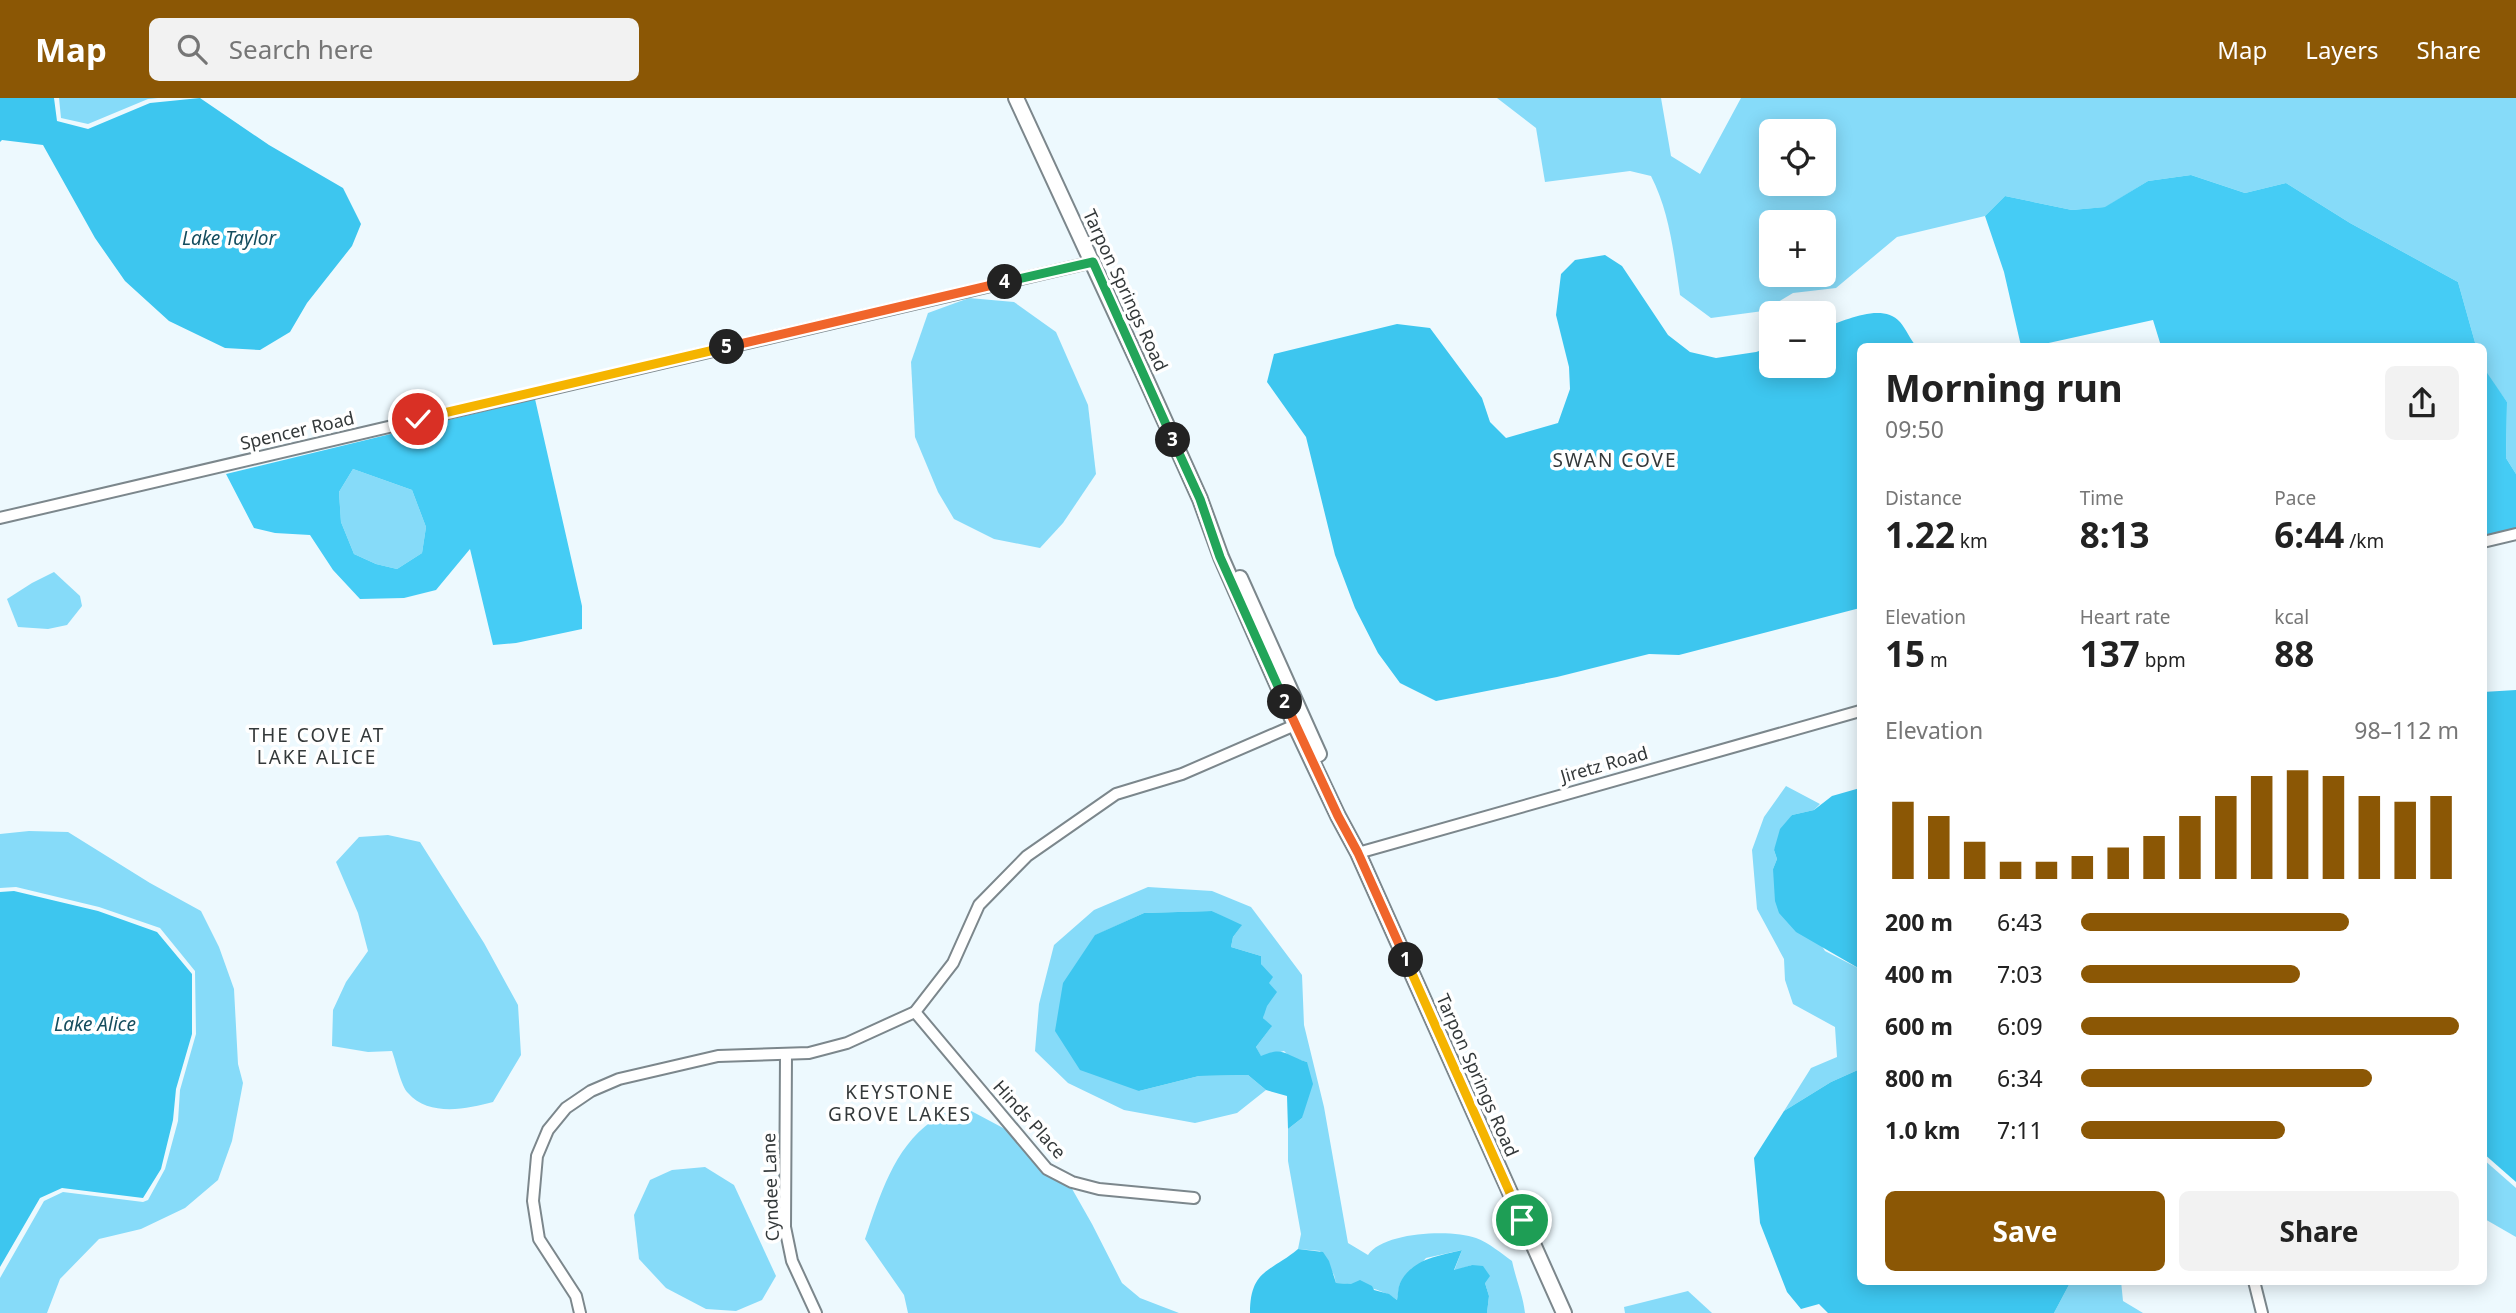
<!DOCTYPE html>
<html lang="en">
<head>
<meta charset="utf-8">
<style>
  :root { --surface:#fff; --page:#f2f2f2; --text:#222; --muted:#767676; --accent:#8b5705 }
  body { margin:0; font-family:"Noto Sans",sans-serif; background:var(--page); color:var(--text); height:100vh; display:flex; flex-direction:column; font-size:26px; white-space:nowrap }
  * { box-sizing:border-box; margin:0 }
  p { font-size:23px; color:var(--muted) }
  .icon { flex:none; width:38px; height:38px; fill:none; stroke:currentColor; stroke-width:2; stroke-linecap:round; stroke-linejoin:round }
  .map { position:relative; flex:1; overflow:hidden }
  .side { position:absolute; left:1857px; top:245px; width:630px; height:942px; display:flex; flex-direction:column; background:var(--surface); border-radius:10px; box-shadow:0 4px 18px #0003 }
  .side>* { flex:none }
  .tools { position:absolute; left:1759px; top:21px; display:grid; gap:14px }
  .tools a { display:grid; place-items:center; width:77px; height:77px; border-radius:10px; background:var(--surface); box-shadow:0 4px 18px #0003; font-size:35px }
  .pin { position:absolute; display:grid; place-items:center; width:60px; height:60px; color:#fff; margin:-30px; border:4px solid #fff; border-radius:50%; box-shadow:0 2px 7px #0007 }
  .km { position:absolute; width:35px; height:35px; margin:-18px; border-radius:50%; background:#222; color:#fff; font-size:19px; line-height:35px; text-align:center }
  .round { display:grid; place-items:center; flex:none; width:74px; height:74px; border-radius:10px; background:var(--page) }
  .head { display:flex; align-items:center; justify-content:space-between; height:119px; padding:0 28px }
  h1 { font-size:38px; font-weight:700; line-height:52px }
  .metrics { display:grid; grid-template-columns:repeat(3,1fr); gap:10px; height:119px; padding:7px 28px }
  .metrics div { display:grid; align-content:center }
  .metrics b { font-size:35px; font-weight:700 }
  .metrics small { font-size:19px; font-weight:400 }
  .metrics p { font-size:19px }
  .chart { height:196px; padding:14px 28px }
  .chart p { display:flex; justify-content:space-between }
  .chart svg { width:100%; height:126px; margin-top:7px; stroke:var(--accent); stroke-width:6 }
  .primary-button { display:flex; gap:14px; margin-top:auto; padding:14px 28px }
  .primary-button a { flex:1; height:80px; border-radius:10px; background:var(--accent); color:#fff; font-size:28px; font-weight:700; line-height:80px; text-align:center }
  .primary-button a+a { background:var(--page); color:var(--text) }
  ul { padding:0 28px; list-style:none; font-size:23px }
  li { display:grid; grid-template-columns:112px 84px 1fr; align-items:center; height:52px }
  li i { height:18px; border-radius:9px; background:var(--accent) }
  header { display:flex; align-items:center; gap:42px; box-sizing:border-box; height:98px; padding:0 35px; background:var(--accent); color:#fff }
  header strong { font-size:33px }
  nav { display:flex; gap:38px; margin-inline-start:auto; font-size:24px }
  .search { width:490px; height:63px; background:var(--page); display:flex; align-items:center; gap:18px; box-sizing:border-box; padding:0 24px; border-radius:10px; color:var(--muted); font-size:26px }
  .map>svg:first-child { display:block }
  .green { fill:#86dbf9; fill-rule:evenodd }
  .forest { fill:#45ccf5; fill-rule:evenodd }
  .water { fill:#3dc6ef }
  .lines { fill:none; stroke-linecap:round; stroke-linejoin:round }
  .street-casing { stroke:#7c878c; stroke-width:14 }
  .secondary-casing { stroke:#7c878c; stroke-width:18 }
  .street { stroke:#fff; stroke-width:10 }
  .secondary { stroke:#fff; stroke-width:14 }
  .split-1-casing { stroke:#fff; stroke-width:14 }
  .split-2-casing { stroke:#fff; stroke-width:14 }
  .split-3-casing { stroke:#fff; stroke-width:14 }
  .split-4-casing { stroke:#fff; stroke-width:14 }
  .split-5-casing { stroke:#fff; stroke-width:14 }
  .split-6-casing { stroke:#fff; stroke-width:14 }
  .split-1 { stroke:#f5b400; stroke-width:9 }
  .split-2 { stroke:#f0652b; stroke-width:9 }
  .split-3 { stroke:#22a559; stroke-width:9 }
  .split-4 { stroke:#22a559; stroke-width:9 }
  .split-5 { stroke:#f0652b; stroke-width:9 }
  .split-6 { stroke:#f5b400; stroke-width:9 }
  .labels { text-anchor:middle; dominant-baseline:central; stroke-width:7; stroke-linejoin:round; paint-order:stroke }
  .street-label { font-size:18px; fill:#34393a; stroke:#fff }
  .water-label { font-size:19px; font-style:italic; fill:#154d5e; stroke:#fff }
  .neighbourhood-label { font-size:19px; letter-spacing:2px; fill:#34393a; stroke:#fff }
</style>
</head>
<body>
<header>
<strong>Map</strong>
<div class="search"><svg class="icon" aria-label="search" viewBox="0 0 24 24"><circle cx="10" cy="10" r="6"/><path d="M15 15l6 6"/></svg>Search here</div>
<nav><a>Map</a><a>Layers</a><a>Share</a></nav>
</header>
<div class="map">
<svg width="2516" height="1215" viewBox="0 0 2516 1215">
  <rect width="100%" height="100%" fill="#edf9fe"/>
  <g class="green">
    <polygon points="59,0 158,0 148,1 88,26 61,20"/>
    <path d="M1497 0H1661L1671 58 1700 76 1741 0H2516V376L2506 360 2507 304 2485 274 2483 248H2476L2458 184 2350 125 2286 85 2245 95 2191 77 2148 83 2106 109 2072 112 2005 98 1985 118 1897 139 1836 190 1793 195 1763 213 1711 220 1680 197C1674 157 1670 115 1651 78L1630 73 1545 84 1536 30ZM1771 33H1824V86H1771ZM1771 124H1824V177H1771Z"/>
    <polygon points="969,200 1014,204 1056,234 1088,307 1096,376 1063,425 1040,450 994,441 954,421 938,394 915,339 911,264 928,215"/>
    <polygon points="353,371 412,392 426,429 422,455 397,471 376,466 354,456 341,424 339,394"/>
    <polygon points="54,474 80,498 82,508 67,527 48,531 18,529 7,501 32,485"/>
    <polygon points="1786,688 1820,706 1814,712 1792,717 1774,752 1777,761 1773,771 1825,853 1860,871 1860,971 1831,984 1784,1013 1811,970 1837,959 1835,929 1793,906 1785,882 1784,861 1757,811 1752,752 1764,719"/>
    <polygon points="29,733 68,734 150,785 201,813 219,849 234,891 238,966 243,985 232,1043 218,1082 185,1110 141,1131 99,1141 60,1181 47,1215 0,1215 0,1180 44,1103 63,1094 143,1104 148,1102 165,1071 178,1023 180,992 196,936 195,873 160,830 99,809 16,789 0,790 0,736"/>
    <path d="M388 737 420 744 484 845 518 907 521 957 493 1004C467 1011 429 1019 408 995 401 988 396 964 392 953L368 954 332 948 333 912 346 884 368 853 358 815 336 764 359 739Z"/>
    <path d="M1148 789 1212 793 1251 809 1302 877 1304 927 1324 1009 1348 1145 1368 1157C1383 1134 1451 1131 1476 1140 1489 1145 1501 1155 1512 1163 1516 1182 1523 1197 1525 1215H1487L1489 1198 1485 1185 1472 1167 1454 1173 1462 1152 1426 1160 1419 1168 1412 1170 1400 1185 1397 1202C1382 1190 1355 1186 1336 1185L1334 1177 1320 1153 1298 1151 1301 1136 1288 1063V1031L1302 1020 1307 964 1290 959 1284 953 1261 959 1256 949 1271 929 1263 920 1269 885 1261 866V858L1231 849 1233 839 1241 828 1212 813 1144 815 1096 837 1139 993 1199 978 1248 977 1266 992 1237 1015 1195 1025 1124 1012 1068 985 1035 953 1039 906 1054 847 1094 812Z"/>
    <path d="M960 1007 1005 1031 1042 1074 1071 1089 1092 1126 1122 1185 1140 1200 1179 1215H908L904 1197 865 1141C880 1098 893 1051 932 1023 940 1017 951 1012 960 1007Z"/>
    <polygon points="2483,1061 2516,1090 2516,1139 2483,1120"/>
    <polygon points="705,1069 734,1087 776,1178 762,1202 736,1213 706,1211 666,1190 639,1161 634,1117 650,1082 672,1072"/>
    <polygon points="2071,1183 2121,1183 2123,1203 2143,1215 2054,1215"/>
    <polygon points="1688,1193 1712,1215 1625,1215 1624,1209"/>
  </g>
  <g class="forest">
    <polygon points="2191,77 2245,95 2286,85 2350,125 2458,184 2476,248 2161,248 2153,222 2035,248 2021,248 2004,174 1985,118 2005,98 2072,112 2105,109 2148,83"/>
    <polygon points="2483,269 2507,304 2506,360 2516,376 2516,431 2483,439"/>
    <path d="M535 301 582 508V531L516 545 493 547 470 451 436 492 404 500 360 501 333 472 310 437 275 435 254 430 226 376ZM353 371 412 392 426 429 422 455 397 471 376 466 354 456 341 424 339 394Z"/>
  </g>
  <g class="water">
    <polygon points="0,0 54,0 57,23 88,31 150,5 200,0 269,47 343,90 361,126 352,148 307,205 290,234 260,252 225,250 169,223 125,183 95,140 43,47 2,42 0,44"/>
    <path d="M1605 157 1622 168 1668 237 1690 254 1716 260 1756 254 1771 249V268H1824V230C1844 223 1882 204 1900 224 1906 231 1910 241 1916 248H1860V510L1679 557 1649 556 1557 579 1436 603 1400 585 1378 555 1355 510 1335 457 1306 339 1267 284 1274 256 1397 226 1430 230 1482 300 1490 324 1506 340 1558 325 1570 291 1569 269 1556 217 1561 176 1575 162Z"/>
    <polygon points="2516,592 2516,1084 2483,1055 2483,594"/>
    <polygon points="1860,690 1860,871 1796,834 1779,815 1775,803 1773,771 1777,761 1774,752 1780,731 1792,717 1814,712 1832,698"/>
    <polygon points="14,793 98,813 157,834 192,876 192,936 176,991 173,1022 161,1071 143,1100 62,1090 40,1100 0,1169 0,794"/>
    <path d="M1212 813 1242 827 1233 839 1231 849 1261 858V866L1273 879 1269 885 1277 894 1267 908 1263 920 1272 928 1256 949 1261 958C1284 948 1284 957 1307 964L1313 986 1302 1020 1288 1031 1287 998 1266 992 1248 977 1199 978 1139 993 1080 972 1055 933 1063 885 1095 837 1144 815Z"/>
    <polygon points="1860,971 1860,1183 2071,1183 2054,1215 1828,1215 1819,1206 1801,1211 1787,1194 1760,1125 1754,1060 1784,1013 1831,984"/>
    <path d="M1298 1151 1323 1154 1329 1163 1336 1185 1351 1186 1360 1182 1372 1188 1374 1192 1389 1196 1397 1202C1398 1197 1398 1190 1400 1185 1412 1161 1438 1158 1462 1152L1454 1172 1472 1167 1483 1168 1490 1178 1485 1185 1489 1198 1487 1215H1250C1250 1171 1271 1174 1298 1151Z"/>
  </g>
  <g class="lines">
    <g class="street-casing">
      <g id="street">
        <polyline points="0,420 1093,164"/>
        <polyline points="2483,444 2516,436"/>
        <polyline points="1358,755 1860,613"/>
        <polyline points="915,914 1047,1071 1072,1084 1099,1091 1194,1100"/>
        <polyline points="786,956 785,1129 792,1163 816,1215"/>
        <polyline points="2254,1183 2262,1215"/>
        <polyline points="580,1215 576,1198 539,1141 533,1103 537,1058 548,1032 566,1010 591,993 619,981 718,958 809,955 847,945 915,914 953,865 979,807 1027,758 1116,696 1182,676 1302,624"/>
      </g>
    </g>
    <g class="secondary-casing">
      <g id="secondary">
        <polyline points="1016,0 1145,279 1200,401 1221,459 1295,627 1338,718 1358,755 1564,1215"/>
        <polyline points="1240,480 1319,656"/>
      </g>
    </g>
    <use href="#street" class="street"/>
    <use href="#secondary" class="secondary"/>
  </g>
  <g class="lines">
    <g class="split-1-casing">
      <polyline id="split-1" points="1406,862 1522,1122"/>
    </g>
    <g class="split-2-casing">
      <polyline id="split-2" points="1285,604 1338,718 1358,755 1406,862"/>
    </g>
    <g class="split-3-casing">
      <polyline id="split-3" points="1173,342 1200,401 1220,459 1285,604"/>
    </g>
    <g class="split-4-casing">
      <polyline id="split-4" points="1005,184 1093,164 1173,342"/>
    </g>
    <g class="split-5-casing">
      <polyline id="split-5" points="727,249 1005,184"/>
    </g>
    <g class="split-6-casing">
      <polyline id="split-6" points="418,321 727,249"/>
    </g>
    <use href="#split-1" class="split-1"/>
    <use href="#split-2" class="split-2"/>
    <use href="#split-3" class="split-3"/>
    <use href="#split-4" class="split-4"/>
    <use href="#split-5" class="split-5"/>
    <use href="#split-6" class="split-6"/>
  </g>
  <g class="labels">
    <g class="street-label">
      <text transform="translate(1126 192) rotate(65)">Tarpon Springs Road</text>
      <text transform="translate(297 332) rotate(-13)">Spencer Road</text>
      <text transform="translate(1604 666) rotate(-16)">Jiretz Road</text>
      <text transform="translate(1478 977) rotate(66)">Tarpon Springs Road</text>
      <text transform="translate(1030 1021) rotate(48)">Hinds Place</text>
      <text transform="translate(770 1089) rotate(-92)">Cyndee Lane</text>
    </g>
    <g class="water-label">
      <text x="229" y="140">Lake Taylor</text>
      <text x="95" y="926">Lake Alice</text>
    </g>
    <g class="neighbourhood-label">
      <text x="1615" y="362">SWAN COVE</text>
      <text x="317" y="637">THE COVE AT<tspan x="317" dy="22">LAKE ALICE</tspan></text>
      <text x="900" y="994">KEYSTONE<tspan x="900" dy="22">GROVE LAKES</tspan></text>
    </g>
  </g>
</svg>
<div class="tools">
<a><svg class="icon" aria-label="locate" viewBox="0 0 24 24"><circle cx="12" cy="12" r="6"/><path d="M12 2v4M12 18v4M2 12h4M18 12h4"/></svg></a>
<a>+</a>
<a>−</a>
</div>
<div class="pin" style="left:1522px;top:1122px;background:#1e9e55"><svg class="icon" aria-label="arrive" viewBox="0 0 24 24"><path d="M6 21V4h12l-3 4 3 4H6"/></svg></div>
<div class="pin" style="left:418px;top:321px;background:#d93025"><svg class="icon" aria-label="check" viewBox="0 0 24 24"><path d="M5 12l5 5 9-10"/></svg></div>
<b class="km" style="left:1406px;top:862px">1</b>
<b class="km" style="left:1285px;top:604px">2</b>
<b class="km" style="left:1173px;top:342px">3</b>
<b class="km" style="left:1005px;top:184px">4</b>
<b class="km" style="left:727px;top:249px">5</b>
<section class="side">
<div class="head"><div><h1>Morning run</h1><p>09:50</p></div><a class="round"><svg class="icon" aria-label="share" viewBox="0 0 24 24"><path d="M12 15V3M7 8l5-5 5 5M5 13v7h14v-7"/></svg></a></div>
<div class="metrics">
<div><p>Distance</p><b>1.22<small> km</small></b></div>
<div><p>Time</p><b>8:13</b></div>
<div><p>Pace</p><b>6:44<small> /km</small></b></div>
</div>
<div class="metrics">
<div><p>Elevation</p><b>15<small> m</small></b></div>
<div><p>Heart rate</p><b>137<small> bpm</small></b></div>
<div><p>kcal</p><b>88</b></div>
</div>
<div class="chart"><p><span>Elevation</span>98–112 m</p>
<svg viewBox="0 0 160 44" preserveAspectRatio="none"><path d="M5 44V17M15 44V22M25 44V31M35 44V38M45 44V38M55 44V36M65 44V33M75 44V29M85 44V22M95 44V15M105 44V8M115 44V6M125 44V8M135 44V15M145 44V17M155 44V15"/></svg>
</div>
<ul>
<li><b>200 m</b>6:43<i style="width:71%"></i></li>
<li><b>400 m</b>7:03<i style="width:58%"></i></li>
<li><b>600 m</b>6:09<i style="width:100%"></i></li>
<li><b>800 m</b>6:34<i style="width:77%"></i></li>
<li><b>1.0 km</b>7:11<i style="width:54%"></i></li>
</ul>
<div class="primary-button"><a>Save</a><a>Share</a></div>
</section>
</div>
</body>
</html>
